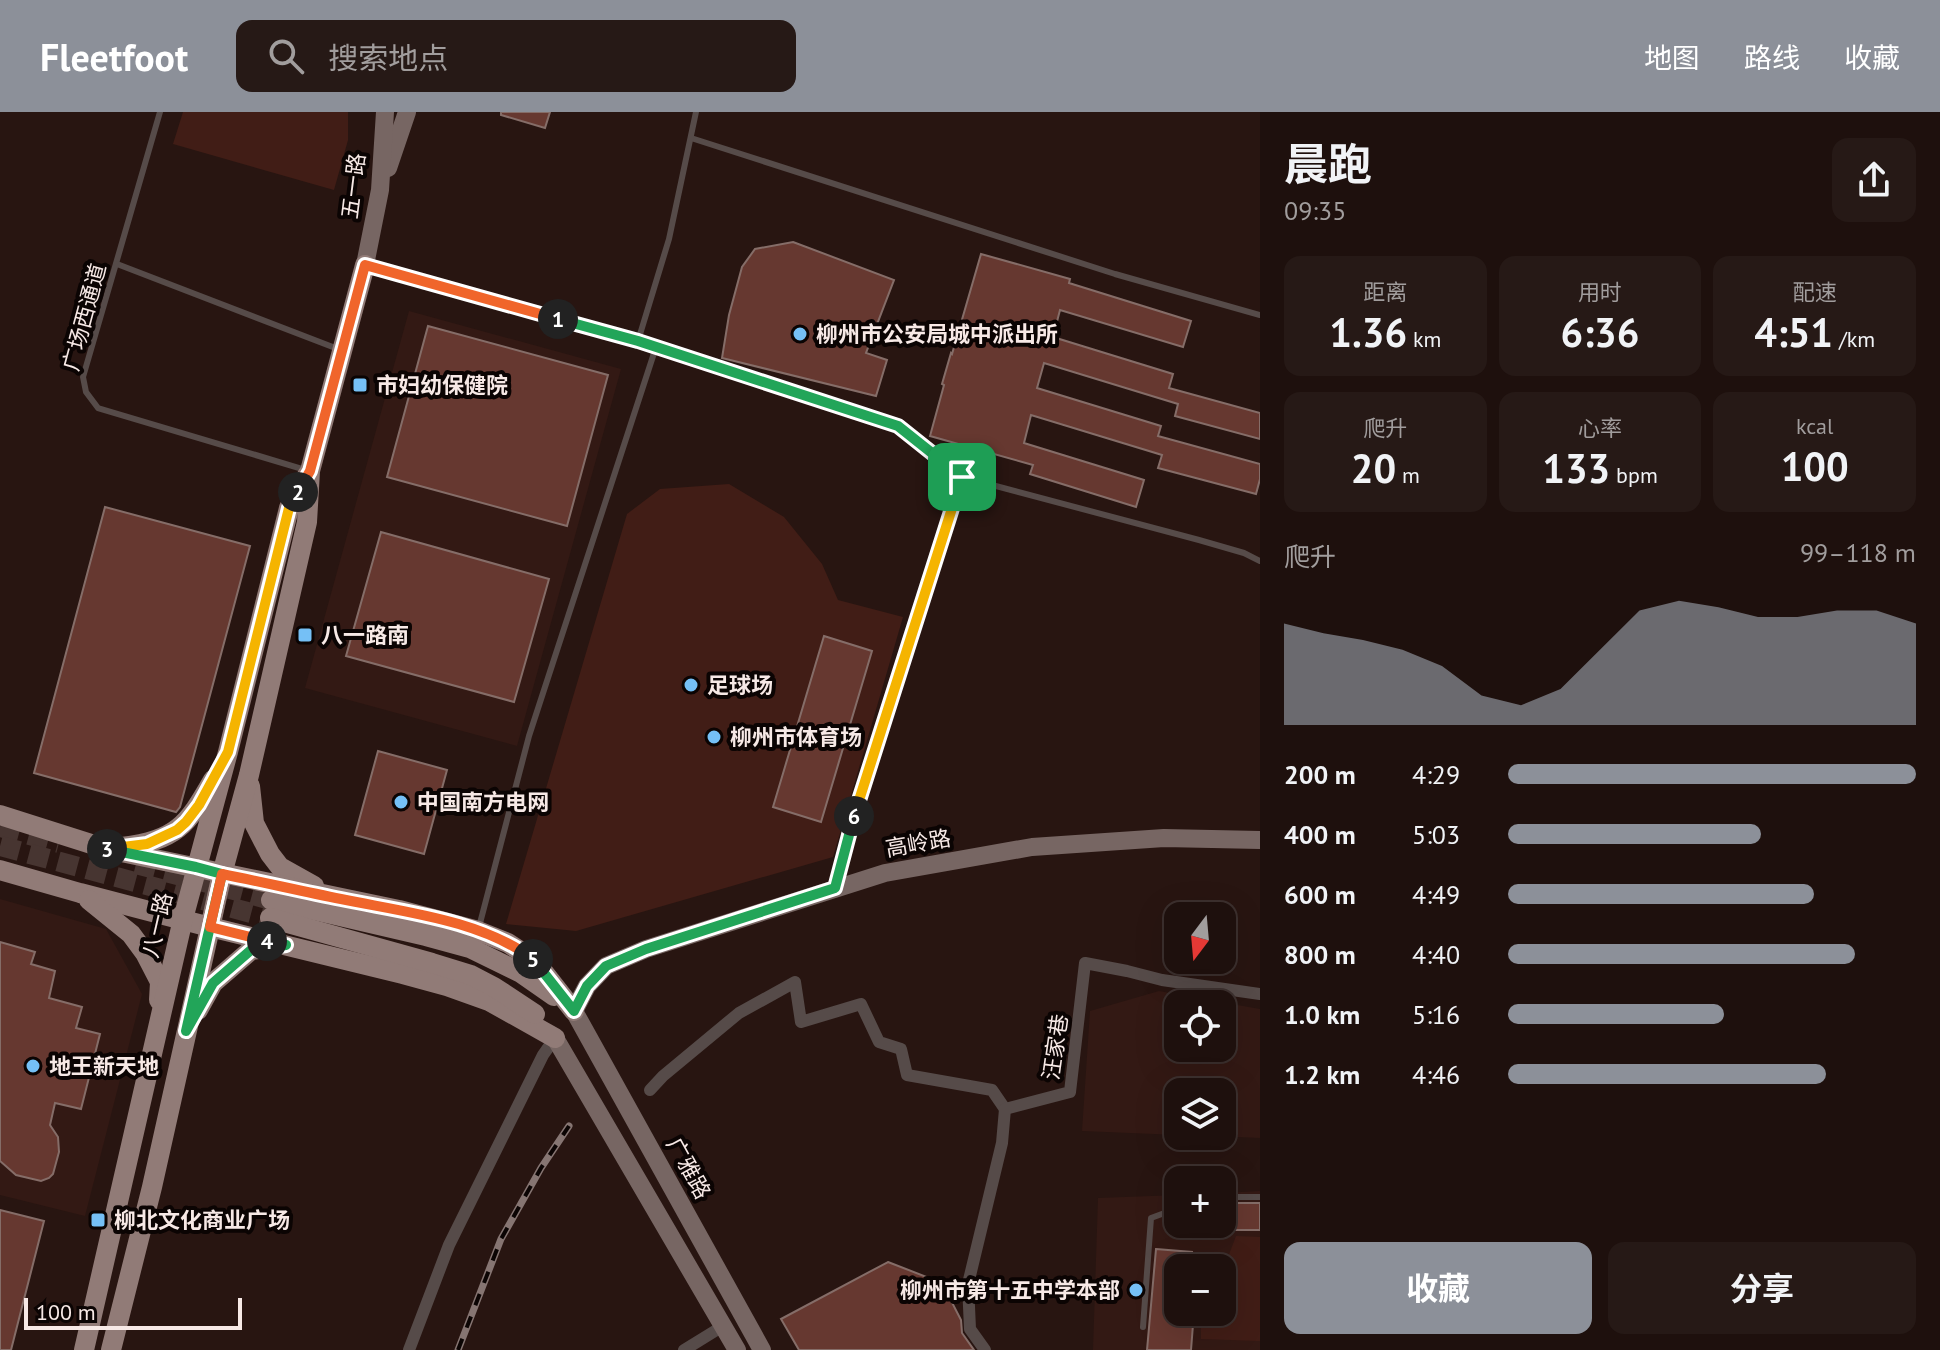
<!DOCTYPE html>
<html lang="zh">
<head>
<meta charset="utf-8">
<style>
  :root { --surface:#1e100d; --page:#261916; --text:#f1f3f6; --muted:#a19d9d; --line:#3c302e; --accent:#8c9099 }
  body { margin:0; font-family:"PT Sans","Noto Sans SC",sans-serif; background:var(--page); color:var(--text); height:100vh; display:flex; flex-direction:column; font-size:30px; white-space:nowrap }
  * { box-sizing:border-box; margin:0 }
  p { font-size:26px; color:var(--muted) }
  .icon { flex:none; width:44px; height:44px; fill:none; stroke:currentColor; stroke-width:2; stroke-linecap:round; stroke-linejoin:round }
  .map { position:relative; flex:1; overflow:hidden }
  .drawer { display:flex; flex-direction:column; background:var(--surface); width:680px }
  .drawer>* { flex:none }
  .needle { width:52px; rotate:196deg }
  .fabs { position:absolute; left:1164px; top:790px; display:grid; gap:16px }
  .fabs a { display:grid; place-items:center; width:72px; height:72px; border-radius:16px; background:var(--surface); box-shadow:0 8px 32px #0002,0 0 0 2px var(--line); font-size:40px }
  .scale { position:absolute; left:24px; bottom:20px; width:218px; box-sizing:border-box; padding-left:8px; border:4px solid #f7e9e6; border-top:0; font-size:22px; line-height:28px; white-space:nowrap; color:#f7e9e6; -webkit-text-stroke:6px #0b0403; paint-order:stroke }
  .pin { position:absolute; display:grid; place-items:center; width:68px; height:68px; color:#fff; margin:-34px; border-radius:16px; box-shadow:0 4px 12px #0006 }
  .km { position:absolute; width:40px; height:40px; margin:-20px; border-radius:50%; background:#222; color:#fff; font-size:22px; line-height:40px; text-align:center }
  .round { display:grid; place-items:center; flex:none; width:84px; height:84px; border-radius:16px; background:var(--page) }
  .headline { display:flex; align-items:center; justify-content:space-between; height:136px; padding:0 24px }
  h1 { font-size:44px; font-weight:700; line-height:60px }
  .metrics { display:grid; grid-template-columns:repeat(3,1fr); gap:12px; height:136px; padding:8px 24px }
  .metrics div { display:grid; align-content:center; border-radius:16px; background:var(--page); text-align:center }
  .metrics b { font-size:40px; font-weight:700 }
  .metrics small { font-size:22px; font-weight:400 }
  .metrics p { font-size:22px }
  .chart { height:224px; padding:16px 24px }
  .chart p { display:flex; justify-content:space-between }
  .chart svg { width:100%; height:144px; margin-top:8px; fill:var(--accent); opacity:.7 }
  .button { display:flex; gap:16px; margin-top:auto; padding:16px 24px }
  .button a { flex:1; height:92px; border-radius:16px; background:var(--accent); color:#fff; font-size:32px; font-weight:700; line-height:92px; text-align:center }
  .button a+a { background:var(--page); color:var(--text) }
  ul { padding:0 24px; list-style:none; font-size:26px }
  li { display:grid; grid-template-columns:128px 96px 1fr; align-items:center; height:60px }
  li i { height:20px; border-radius:10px; background:var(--accent) }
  header { display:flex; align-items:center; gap:48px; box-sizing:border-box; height:112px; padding:0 40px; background:var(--accent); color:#fff }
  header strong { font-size:38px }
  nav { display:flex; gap:44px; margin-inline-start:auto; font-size:28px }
  .search { width:560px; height:72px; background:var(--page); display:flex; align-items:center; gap:20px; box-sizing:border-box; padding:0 28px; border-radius:16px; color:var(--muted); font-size:30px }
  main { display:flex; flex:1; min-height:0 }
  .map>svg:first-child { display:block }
  .built { fill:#331914; fill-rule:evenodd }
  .green { fill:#411d16 }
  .building { fill:#663830; stroke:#856d68; stroke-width:2 }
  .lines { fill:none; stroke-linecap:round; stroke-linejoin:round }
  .primary-tunnel { stroke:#473531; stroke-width:20; stroke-dasharray:20 10; stroke-linecap:butt }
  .lane { stroke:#564b49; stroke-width:6 }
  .street { stroke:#564b49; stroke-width:12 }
  .secondary { stroke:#776663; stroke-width:18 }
  .primary { stroke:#917b77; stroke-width:20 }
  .rail-casing { stroke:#867572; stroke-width:7 }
  .rail { stroke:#0b0403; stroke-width:4; stroke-dasharray:12; stroke-linecap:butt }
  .split-1-casing { stroke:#fff; stroke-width:16 }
  .split-2-casing { stroke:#fff; stroke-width:16 }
  .split-3-casing { stroke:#fff; stroke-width:16 }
  .split-4-casing { stroke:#fff; stroke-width:16 }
  .split-5-casing { stroke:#fff; stroke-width:16 }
  .split-6-casing { stroke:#fff; stroke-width:16 }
  .split-7-casing { stroke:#fff; stroke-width:16 }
  .split-1 { stroke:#22a559; stroke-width:10 }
  .split-2 { stroke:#f0652b; stroke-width:10 }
  .split-3 { stroke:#f5b400; stroke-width:10 }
  .split-4 { stroke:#22a559; stroke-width:10 }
  .split-5 { stroke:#f0652b; stroke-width:10 }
  .split-6 { stroke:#22a559; stroke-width:10 }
  .split-7 { stroke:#f5b400; stroke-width:10 }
  .poi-dot { fill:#75c0f6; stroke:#0b0403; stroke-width:3 }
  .labels { text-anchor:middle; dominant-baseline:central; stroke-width:8; stroke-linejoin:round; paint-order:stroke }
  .street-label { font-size:22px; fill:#f7e9e6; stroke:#0b0403 }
  .poi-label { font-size:22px; font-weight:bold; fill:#f7e9e6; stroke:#0b0403; text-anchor:start }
</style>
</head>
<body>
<header>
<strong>Fleetfoot</strong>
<div class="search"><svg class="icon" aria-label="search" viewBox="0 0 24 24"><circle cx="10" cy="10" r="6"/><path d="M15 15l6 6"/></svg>搜索地点</div>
<nav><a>地图</a><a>路线</a><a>收藏</a></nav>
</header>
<main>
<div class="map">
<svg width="1260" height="1238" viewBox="0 0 1260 1238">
  <rect width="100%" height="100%" fill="#281511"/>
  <g class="built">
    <polygon points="409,199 621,257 517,634 305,576"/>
    <polygon points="0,787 106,817 142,882 85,1104 0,1083"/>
    <path d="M1159 879 1260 897V1026L1214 1024H1222V980H1178V1023L1082 1019 1090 899ZM1178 892H1222V936H1178Z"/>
    <path d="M1260 1079V1238H1093L1098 1086 1178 1083V1112H1222V1081ZM1178 1156H1222V1200H1178Z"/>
  </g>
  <g class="green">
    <polygon points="183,0 348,0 348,28 334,78 173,32"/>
    <polygon points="729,372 784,405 822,452 838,488 903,505 833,745 576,819 506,812 627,402 660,377"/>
    <polygon points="1236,1124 1260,1125 1260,1229 1201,1227 1201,1200 1222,1200 1222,1161"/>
  </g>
  <g class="building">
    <polygon points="501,0 550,0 545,16 501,3"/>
    <polygon points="793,130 894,168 866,241 887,248 876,284 722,246 729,203 742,155 755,137"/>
    <polygon points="981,142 1070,167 1069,171 1191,209 1183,235 1060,198 1053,225 1173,262 1169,276 1260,301 1260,327 1175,304 1178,292 1044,251 1037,276 1161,314 1158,324 1260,352 1260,367 1256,382 1158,356 1162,343 1031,303 1024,331 1144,368 1136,395 1030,362 1033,353 930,324 944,273 942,272 951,241 952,242"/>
    <polygon points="428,214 608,263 567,414 387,365"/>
    <polygon points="105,395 250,434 180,695 176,700 34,661"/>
    <polygon points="381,420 549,467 514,590 346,544"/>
    <polygon points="824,524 872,539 821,710 773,695"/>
    <polygon points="378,639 447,658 424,742 355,723"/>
    <polygon points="0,830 35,840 31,852 55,859 49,886 82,895 76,916 100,922 81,997 55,991 50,1013 58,1025 59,1040 53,1062 49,1066 41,1069 16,1063 0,1049"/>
    <rect x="1231" y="1091" width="29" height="27"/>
    <polygon points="0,1098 44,1109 11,1238 0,1238"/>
    <polygon points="1156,1137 1192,1140 1190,1156 1178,1156 1178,1200 1194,1200 1191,1238 1147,1238"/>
    <polygon points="888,1150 942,1171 961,1208 962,1221 974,1238 799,1238 781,1207"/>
  </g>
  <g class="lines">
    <g class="primary-tunnel">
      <polyline points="0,715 59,731"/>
      <polyline points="0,734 270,806"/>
      <polyline points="136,752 271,788"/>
    </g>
    <g class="lane">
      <polyline points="160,0 83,265 86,280 98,296 306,358"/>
      <polyline points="691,26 1115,162 1260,203"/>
      <polyline points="117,152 338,237"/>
      <polyline points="368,154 638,229 898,314 962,365 856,699 836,772"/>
      <polyline points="638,229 669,127 696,0"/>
      <polyline points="962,365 1199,428 1244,441 1260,449"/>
      <polyline points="479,815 529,624 656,235"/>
      <polyline points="1222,1085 1260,1085"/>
      <polyline points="1143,1215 1151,1106 1178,1096"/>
    </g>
    <g class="street">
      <polyline points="650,978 663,964 739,901 795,870 801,910 861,892 879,930 901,937 907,963 992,978 1005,997"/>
      <polyline points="409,1238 449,1133 543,943 555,926"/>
      <polyline points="684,1238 723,1214"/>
      <polyline points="985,1238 970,1217 968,1172 1002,1031 1005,997 1070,980 1085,851 1127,859 1162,868 1260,882"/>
    </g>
    <g class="secondary">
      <polyline points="388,56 407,0"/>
      <polyline points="365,153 380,78 385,0"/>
      <polyline points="555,926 737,1238"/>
      <polyline points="762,1238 574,899 587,874 606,854 646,837 885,761 1032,735 1164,726 1260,728"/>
    </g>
    <g class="primary">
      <polyline points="250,674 254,711 270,742 280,755 314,774"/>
      <polyline points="0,703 107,737 399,798 478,819 508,831 534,848 574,899"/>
      <path d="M122 735C176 728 187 714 213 668"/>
      <polyline points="0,758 80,781 210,815 403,862 447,874 489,889 555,926"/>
      <polyline points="89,788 131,822 145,841 160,870 159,888"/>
      <polyline points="271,788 426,824 470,836 521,861 554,884"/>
      <polyline points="270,806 432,851 471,863 494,875 535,902"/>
      <polyline points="198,898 213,871 251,838 273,835"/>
      <polyline points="84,1238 183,807 228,640 289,396 308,362"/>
      <polyline points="111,1238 152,1075 222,762 249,663 307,410 310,359 365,153"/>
    </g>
    <g class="rail-casing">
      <polyline id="rail" points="458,1238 501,1127 541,1056 569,1014"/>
    </g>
    <use href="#rail" class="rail"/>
  </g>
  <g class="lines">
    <g class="split-1-casing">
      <polyline id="split-1" points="558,207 638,229 898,314 962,365"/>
    </g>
    <g class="split-2-casing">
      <polyline id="split-2" points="298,380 310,359 365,153 558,207"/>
    </g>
    <g class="split-3-casing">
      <polyline id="split-3" points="107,737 147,732 177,718 186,710 199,693 228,640 289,396 298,380"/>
    </g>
    <g class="split-4-casing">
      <polyline id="split-4" points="107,737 196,755 222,762 186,919 213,871 251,838 286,833 267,829"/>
    </g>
    <g class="split-5-casing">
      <path id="split-5" d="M267 829 210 815 222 762C262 770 301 779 341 787 404 800 481 808 533 847"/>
    </g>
    <g class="split-6-casing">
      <polyline id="split-6" points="533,847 574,899 587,874 606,854 646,837 835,776 854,704"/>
    </g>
    <g class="split-7-casing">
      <polyline id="split-7" points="854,704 962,365"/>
    </g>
    <use href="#split-1" class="split-1"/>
    <use href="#split-2" class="split-2"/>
    <use href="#split-3" class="split-3"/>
    <use href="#split-4" class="split-4"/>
    <use href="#split-5" class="split-5"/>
    <use href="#split-6" class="split-6"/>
    <use href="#split-7" class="split-7"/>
  </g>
  <g class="poi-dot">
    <circle cx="800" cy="222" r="8"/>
    <rect x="352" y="265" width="16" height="16" rx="4"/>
    <rect x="297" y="515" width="16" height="16" rx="4"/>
    <circle cx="691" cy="573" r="8"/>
    <circle cx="714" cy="625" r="8"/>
    <circle cx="401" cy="690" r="8"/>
    <circle cx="33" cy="954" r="8"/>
    <rect x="90" y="1100" width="16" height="16" rx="4"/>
    <circle cx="1136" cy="1178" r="8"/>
  </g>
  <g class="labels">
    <g class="street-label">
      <text transform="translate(353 74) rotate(-83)">五一路</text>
      <text transform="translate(84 205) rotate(-75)">广场西通道</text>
      <text transform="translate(918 731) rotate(-10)">高岭路</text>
      <text transform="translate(157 813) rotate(-77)">八一路</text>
      <text transform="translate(1055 935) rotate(-82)">汪家巷</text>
      <text transform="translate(689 1056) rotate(61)">广雅路</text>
    </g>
    <g class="poi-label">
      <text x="816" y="222">柳州市公安局城中派出所</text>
      <text x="376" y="273">市妇幼保健院</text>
      <text x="321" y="523">八一路南</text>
      <text x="707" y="573">足球场</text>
      <text x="730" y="625">柳州市体育场</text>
      <text x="417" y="690">中国南方电网</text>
      <text x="49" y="954">地王新天地</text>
      <text x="114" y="1108">柳北文化商业广场</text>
      <text x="1120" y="1178" text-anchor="end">柳州市第十五中学本部</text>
    </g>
  </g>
</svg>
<div class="fabs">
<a><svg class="needle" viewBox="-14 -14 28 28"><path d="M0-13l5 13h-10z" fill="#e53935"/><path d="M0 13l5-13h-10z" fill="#a19d9d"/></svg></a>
<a><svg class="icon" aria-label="locate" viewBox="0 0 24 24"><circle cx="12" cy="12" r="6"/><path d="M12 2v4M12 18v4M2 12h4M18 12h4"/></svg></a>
<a><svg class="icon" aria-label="layers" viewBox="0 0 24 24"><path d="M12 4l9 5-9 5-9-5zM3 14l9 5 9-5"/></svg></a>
<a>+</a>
<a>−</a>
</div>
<div class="scale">100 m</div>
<div class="pin" style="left:962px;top:365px;background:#1e9e55"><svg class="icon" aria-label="arrive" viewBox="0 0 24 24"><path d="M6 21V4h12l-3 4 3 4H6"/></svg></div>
<b class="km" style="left:558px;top:207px">1</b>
<b class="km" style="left:298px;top:380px">2</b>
<b class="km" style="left:107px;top:737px">3</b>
<b class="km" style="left:267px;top:829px">4</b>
<b class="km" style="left:533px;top:847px">5</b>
<b class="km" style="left:854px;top:704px">6</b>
</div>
<section class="drawer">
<div class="headline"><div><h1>晨跑</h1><p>09:35</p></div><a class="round"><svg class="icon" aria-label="share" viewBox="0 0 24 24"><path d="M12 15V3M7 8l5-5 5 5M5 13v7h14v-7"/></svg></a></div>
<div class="metrics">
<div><p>距离</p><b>1.36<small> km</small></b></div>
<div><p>用时</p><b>6:36</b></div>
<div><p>配速</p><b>4:51<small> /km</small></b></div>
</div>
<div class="metrics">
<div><p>爬升</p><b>20<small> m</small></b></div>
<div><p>心率</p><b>133<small> bpm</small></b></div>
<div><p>kcal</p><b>100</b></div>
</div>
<div class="chart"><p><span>爬升</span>99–118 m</p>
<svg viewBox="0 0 160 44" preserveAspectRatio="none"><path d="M0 44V13L10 16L20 18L30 21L40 26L50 35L60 38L70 33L80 21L90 9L100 6L110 8L120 11L130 11L140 9L150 9L160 13V44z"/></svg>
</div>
<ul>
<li><b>200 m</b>4:29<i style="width:100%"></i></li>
<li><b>400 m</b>5:03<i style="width:62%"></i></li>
<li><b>600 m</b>4:49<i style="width:75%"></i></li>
<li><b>800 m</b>4:40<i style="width:85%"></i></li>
<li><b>1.0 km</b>5:16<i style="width:53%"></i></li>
<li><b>1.2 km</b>4:46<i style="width:78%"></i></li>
</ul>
<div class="button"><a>收藏</a><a>分享</a></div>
</section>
</main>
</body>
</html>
